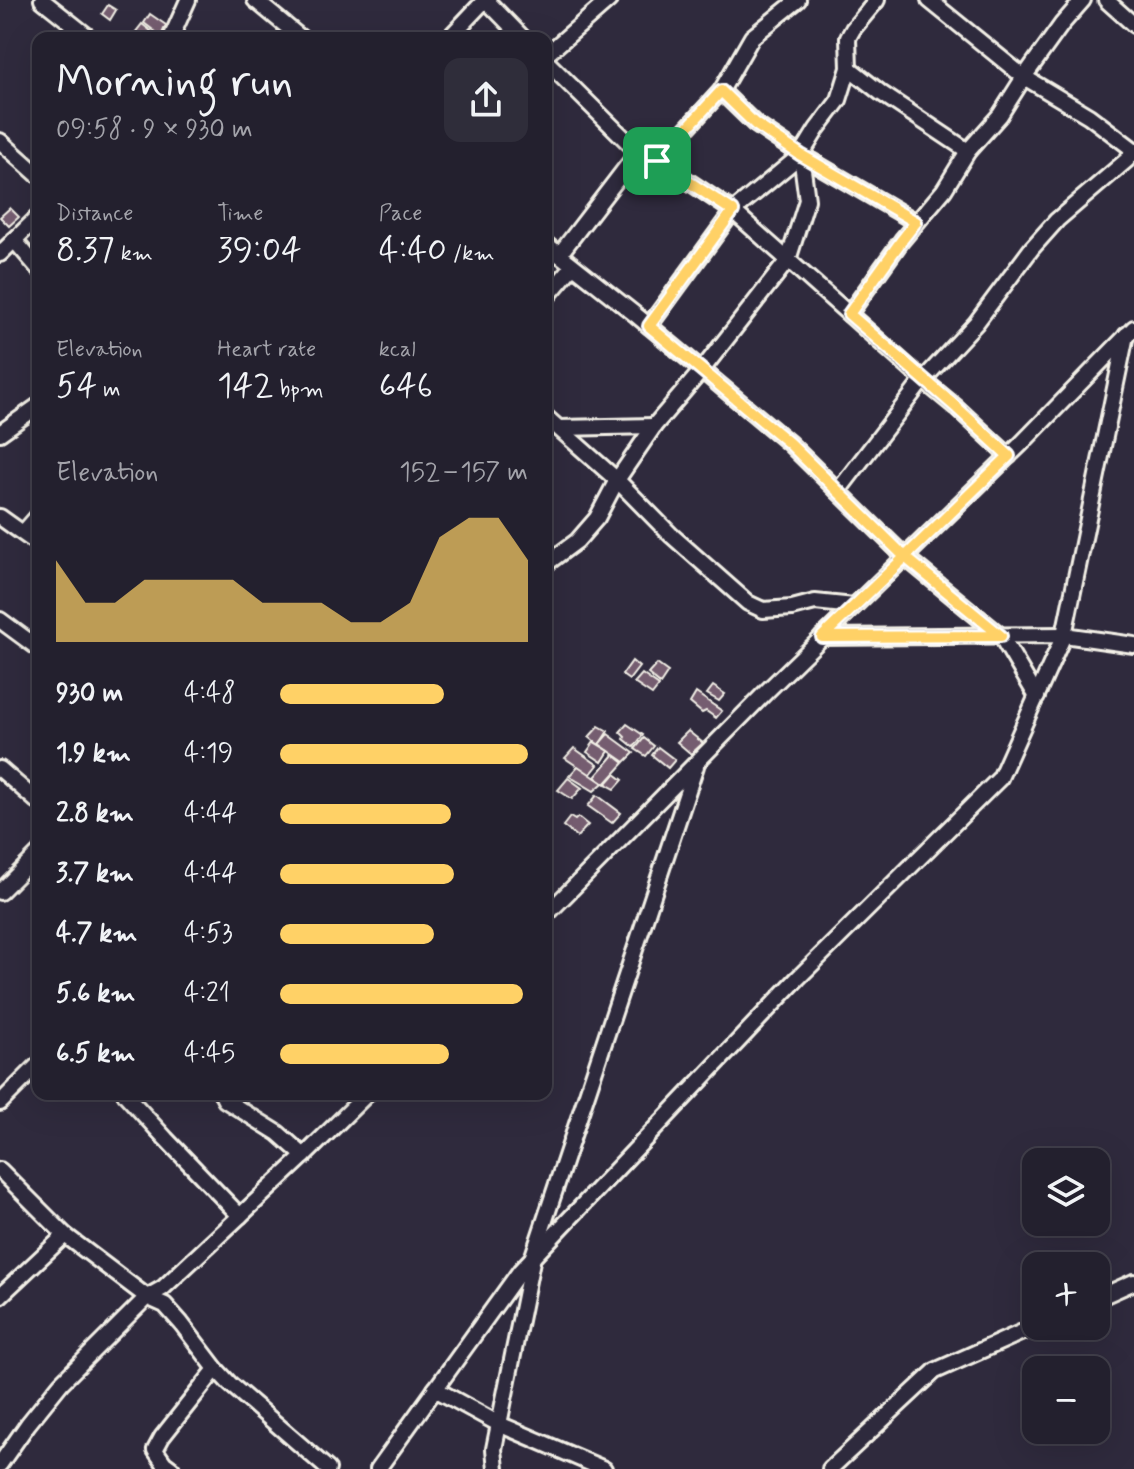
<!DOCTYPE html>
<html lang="en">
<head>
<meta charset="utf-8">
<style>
  :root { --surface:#23202e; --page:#2f2d3a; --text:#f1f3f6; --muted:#a3a3aa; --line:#403e4a; --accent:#ffd166 }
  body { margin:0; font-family:Mynerve,sans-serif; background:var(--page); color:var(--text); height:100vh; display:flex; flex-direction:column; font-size:30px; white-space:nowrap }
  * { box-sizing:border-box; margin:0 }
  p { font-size:26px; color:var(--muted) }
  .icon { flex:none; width:44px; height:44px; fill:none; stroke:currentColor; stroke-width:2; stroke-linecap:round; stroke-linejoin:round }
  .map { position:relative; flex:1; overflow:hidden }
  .sheet { position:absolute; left:32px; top:32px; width:520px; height:1068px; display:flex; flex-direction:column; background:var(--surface); border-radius:16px; box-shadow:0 8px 32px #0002,0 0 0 2px var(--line) }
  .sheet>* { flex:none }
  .fabs { position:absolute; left:1022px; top:1148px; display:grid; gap:16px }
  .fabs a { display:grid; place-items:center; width:88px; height:88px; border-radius:16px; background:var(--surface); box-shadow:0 8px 32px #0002,0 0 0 2px var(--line); font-size:40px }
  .pin { position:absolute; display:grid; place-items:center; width:68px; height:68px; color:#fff; margin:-34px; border-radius:16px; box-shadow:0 4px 12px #0006 }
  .round { display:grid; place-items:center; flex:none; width:84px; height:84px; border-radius:16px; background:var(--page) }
  .overview { display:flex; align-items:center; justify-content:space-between; height:136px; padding:0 24px }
  h1 { font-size:44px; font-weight:600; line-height:60px }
  .figures { display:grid; grid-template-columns:repeat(3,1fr); gap:12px; height:136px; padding:8px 24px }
  .figures div { display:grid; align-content:center }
  .figures b { font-size:34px; font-weight:600 }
  .figures small { font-size:22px; font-weight:400 }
  .figures p { font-size:22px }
  .chart { height:224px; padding:16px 24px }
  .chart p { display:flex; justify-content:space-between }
  .chart svg { width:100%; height:144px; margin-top:8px; fill:var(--accent); opacity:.7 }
  ul { padding:0 24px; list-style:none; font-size:26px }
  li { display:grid; grid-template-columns:128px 96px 1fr; align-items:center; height:60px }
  li i { height:20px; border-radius:10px; background:var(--accent) }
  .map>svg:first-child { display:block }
  .building { fill:#755d70; stroke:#f4f1e8; stroke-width:2 }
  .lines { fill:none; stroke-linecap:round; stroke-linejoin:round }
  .street-casing { stroke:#f4f1e8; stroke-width:20 }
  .street { stroke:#2f2a3d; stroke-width:14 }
  .route-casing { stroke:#fff; stroke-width:16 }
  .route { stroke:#ffd166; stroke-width:10 }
</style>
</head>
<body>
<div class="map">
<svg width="1134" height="1469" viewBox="0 0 1134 1469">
  <rect width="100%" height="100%" fill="#2f2a3d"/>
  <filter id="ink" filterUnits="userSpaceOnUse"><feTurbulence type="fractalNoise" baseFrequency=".0125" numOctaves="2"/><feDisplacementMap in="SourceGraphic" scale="16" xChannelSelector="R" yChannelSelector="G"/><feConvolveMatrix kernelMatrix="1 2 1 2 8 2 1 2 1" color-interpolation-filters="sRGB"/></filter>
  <g filter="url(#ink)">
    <g class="building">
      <polygon points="108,5 116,10 110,20 102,14"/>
      <polygon points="150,14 166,25 161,36 144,23"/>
      <polygon points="142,24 151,31 145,38 131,38"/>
      <polygon points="10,208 19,217 9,226 0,217"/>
      <polygon points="632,661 639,667 629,680 622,675"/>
      <polygon points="657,664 668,672 660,684 648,674"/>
      <polygon points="642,674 659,686 652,695 634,683"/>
      <polygon points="713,686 725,694 719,701 707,694"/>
      <polygon points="696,693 722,711 716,718 706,711 702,713 690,703"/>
      <polygon points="627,724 643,735 634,747 624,739 625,737 620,732"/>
      <polygon points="599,726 608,731 599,745 589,737"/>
      <polygon points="688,731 703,743 691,754 677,742"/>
      <polygon points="608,734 634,753 625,762 599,744"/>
      <polygon points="644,738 654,746 646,756 635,749"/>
      <polygon points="594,742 609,751 602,762 587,752"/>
      <polygon points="658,747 675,760 668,768 652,755"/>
      <polygon points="574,748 598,765 590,775 565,758"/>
      <polygon points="614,755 624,763 605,784 595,777"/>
      <polygon points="578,766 603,783 594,791 569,776"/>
      <polygon points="615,774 623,780 615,789 606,784"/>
      <polygon points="568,778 582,788 572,799 558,790"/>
      <polygon points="597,795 621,813 612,823 588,806"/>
      <polygon points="570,817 575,820 578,817 588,825 577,837 563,826"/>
    </g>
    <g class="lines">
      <g class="street-casing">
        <g id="street">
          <polyline points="42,0 90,38"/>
          <polyline points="255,0 301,38"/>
          <polyline points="486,0 523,38"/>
          <polyline points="929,0 1024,77 1089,116 1134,150"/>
          <polyline points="1106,0 1134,25"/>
          <polyline points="171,38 188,0"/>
          <polyline points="449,38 485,0"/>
          <polyline points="546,55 609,0"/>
          <polyline points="546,61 638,152 661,163 733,211 923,380 957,408 1009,456"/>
          <polyline points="849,68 881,93 968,151"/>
          <polyline points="0,141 38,175"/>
          <polyline points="801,155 916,222"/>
          <polyline points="657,161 721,91 752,37 798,0"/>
          <polyline points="14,240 38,268"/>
          <polyline points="546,244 636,315 789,443 905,557 1001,636 1037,697"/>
          <polyline points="0,254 38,217"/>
          <polyline points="559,255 638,152"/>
          <polyline points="546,298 573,266"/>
          <polyline points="849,314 902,240 944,190 968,151 1000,115 1024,77 1062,24 1083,0"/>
          <polyline points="649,326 733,211 801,155 755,124 721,91"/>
          <polyline points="546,417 617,480 671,535 748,603 763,610 792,608 815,602 854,606"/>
          <polyline points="560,428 654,426"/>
          <polyline points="0,433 38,406"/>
          <polyline points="838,491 923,380 976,323 1032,248 1057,220 1127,160 1134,151"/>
          <polyline points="0,517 38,544"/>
          <polyline points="23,533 38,516"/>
          <polyline points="546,564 577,541 597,518 617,480 654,426 702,370 788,260 807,200 801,155 817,129 839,100 849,68 848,38 853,29 877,0"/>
          <polyline points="0,620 38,648"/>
          <polyline points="822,637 1064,635 1134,645"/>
          <polyline points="0,769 38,802"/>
          <polyline points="0,892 38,854"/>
          <polyline points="546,915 768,690 1021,444 1134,328"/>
          <polyline points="125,1094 166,1139 240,1216"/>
          <polyline points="222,1094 225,1100 278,1133 304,1156"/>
          <polyline points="0,1103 38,1065"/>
          <polyline points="0,1170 65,1235 147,1297 165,1305 181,1323 216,1369 230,1384 328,1469"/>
          <polyline points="0,1296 65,1235"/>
          <polyline points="1096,1299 1134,1282"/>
          <polyline points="435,1389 499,1424 604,1469"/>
          <polyline points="0,1464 28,1424 61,1383 147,1297 163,1288 304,1156 367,1094"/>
          <polyline points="172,1469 164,1463 155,1450 162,1437 216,1369"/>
          <polyline points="378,1469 520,1271 798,978 1000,778 1064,635 1126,335"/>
          <polyline points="496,1469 494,1449 533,1256 696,766"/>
          <polyline points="830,1469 935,1371 1036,1326"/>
        </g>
      </g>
      <use href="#street" class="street"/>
    </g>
  </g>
  <g class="lines" filter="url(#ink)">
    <g class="route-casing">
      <path id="route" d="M657 161 733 211 649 326 789 443 905 557 1001 636 822 637C885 577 947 516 1009 456L957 408 849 314 902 240 916 222 801 155 755 124 721 91 657 161"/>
    </g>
    <use href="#route" class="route"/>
  </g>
</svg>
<div class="fabs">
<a><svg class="icon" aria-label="layers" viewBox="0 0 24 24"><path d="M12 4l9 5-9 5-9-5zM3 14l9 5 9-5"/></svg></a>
<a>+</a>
<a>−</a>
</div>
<div class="pin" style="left:657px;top:161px;background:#1e9e55"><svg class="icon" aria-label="arrive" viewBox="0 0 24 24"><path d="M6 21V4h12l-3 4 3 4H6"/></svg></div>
<section class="sheet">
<div class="overview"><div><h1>Morning run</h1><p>09:58 · 9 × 930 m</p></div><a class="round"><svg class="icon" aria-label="share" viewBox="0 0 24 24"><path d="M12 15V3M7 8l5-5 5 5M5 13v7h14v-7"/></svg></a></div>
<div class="figures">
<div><p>Distance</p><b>8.37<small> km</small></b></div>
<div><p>Time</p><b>39:04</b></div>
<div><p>Pace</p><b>4:40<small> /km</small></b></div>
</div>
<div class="figures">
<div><p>Elevation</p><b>54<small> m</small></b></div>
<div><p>Heart rate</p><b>142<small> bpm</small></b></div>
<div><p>kcal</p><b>646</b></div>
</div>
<div class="chart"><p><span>Elevation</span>152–157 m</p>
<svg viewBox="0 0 160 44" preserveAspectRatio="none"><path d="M0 44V19L10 32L20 32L30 25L40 25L50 25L60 25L70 32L80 32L90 32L100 38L110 38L120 32L130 12L140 6L150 6L160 19V44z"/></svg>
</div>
<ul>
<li><b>930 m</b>4:48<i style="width:66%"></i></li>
<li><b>1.9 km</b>4:19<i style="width:100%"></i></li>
<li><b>2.8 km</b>4:44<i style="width:69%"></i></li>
<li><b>3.7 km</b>4:44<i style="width:70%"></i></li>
<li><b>4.7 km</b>4:53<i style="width:62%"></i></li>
<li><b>5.6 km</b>4:21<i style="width:98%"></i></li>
<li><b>6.5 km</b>4:45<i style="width:68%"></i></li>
</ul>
</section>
</div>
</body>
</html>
